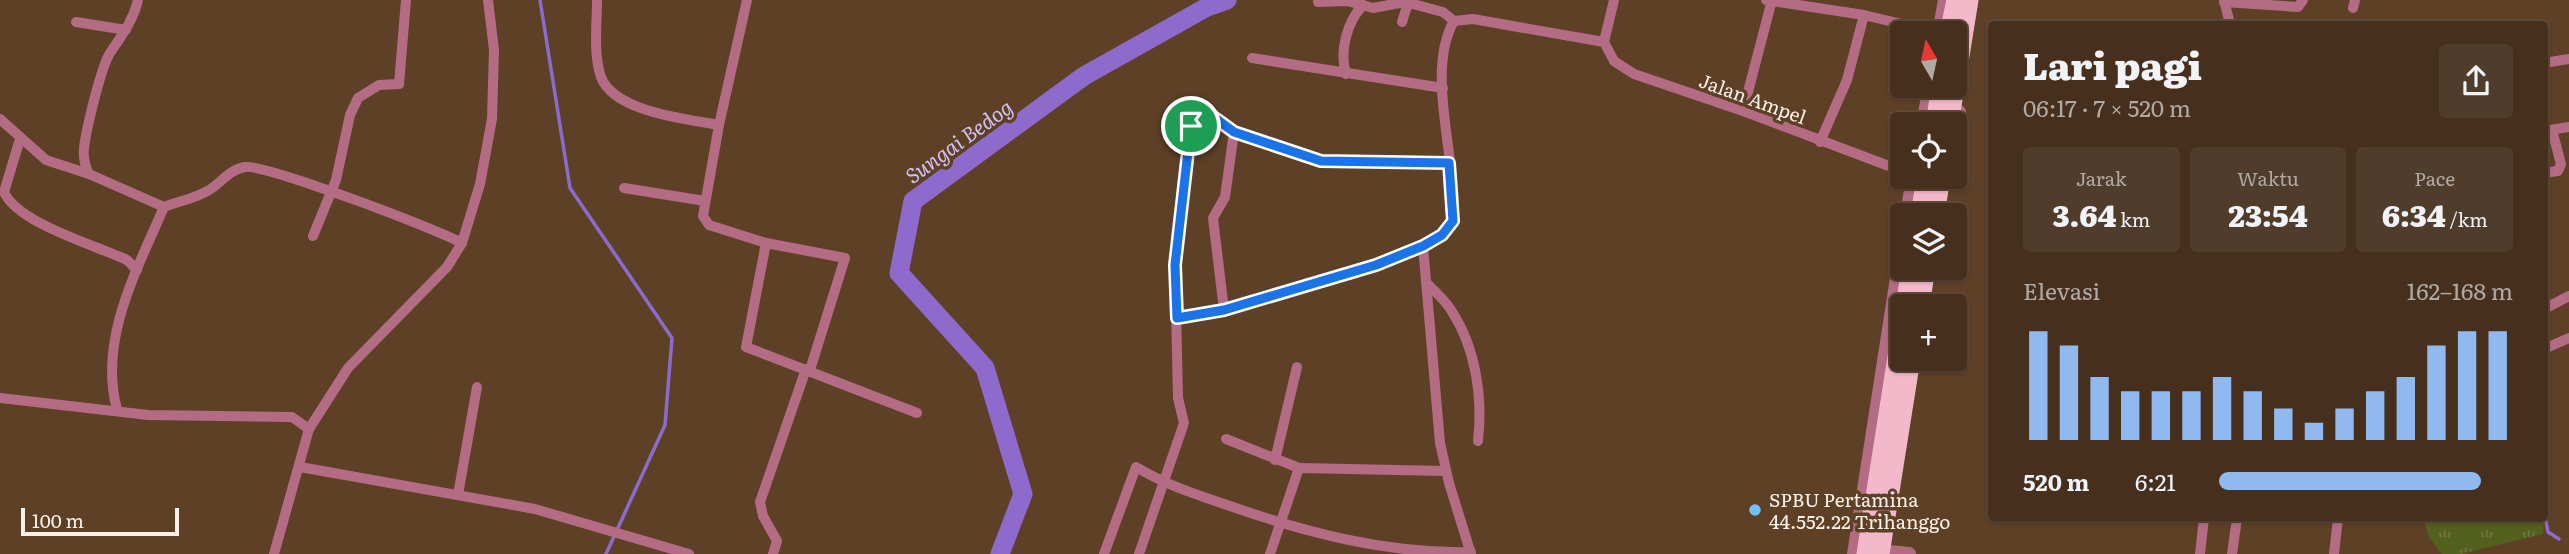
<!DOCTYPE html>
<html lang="id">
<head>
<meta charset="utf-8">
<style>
  :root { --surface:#46301d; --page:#503c2a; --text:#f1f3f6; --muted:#b0a9a4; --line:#5e4b3b; --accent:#90b9f0 }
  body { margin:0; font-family:Literata,serif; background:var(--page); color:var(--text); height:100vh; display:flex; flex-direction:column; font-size:26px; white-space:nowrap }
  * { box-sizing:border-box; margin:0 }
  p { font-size:23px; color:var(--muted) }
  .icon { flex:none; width:38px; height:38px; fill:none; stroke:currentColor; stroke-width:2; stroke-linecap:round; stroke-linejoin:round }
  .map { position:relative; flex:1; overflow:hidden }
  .details { position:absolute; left:1988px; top:21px; width:560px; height:500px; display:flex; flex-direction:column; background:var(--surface); border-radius:7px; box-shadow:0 2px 5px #0004,0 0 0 2px var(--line) }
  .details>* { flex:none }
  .needle { width:46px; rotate:351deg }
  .fabs { position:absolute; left:1890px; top:21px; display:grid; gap:14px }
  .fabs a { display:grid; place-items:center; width:77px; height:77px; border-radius:7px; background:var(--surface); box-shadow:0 2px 5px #0004,0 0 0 2px var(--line); font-size:35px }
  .scale { position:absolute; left:21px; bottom:18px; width:158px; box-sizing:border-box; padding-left:7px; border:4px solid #fcf1e8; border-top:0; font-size:19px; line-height:24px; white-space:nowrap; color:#fcf1e8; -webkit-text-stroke:5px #5e4027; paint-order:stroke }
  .pin { position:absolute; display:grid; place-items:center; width:60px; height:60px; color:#fff; margin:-30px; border:4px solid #fff; border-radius:50%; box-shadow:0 2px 7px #0007 }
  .round { display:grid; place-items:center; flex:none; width:74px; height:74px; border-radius:7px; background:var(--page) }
  .summary { display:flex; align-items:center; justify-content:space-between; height:119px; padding:0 35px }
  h1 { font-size:38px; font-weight:800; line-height:52px }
  .metrics { display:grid; grid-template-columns:repeat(3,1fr); gap:10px; height:119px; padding:7px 35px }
  .metrics div { display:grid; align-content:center; border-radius:7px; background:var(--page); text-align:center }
  .metrics b { font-size:30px; font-weight:800 }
  .metrics small { font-size:19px; font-weight:400 }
  .metrics p { font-size:19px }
  .chart { height:196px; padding:14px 35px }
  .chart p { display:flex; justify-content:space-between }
  .chart svg { width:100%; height:126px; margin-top:7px; stroke:var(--accent); stroke-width:6 }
  ul { padding:0 35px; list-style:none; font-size:23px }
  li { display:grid; grid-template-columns:112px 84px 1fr; align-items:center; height:52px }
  li i { height:18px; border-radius:9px; background:var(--accent) }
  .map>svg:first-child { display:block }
  .grass { fill:url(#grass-tufts) }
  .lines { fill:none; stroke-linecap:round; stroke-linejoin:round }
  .stream { stroke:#8e6acc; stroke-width:3.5 }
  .river { stroke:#8e6acc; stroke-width:19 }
  .minor { stroke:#b36c83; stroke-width:10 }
  .tertiary { stroke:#b36c83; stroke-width:14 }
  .trunk { stroke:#f4b8cb; stroke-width:19 }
  .route-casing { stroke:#fff; stroke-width:14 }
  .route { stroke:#1a73e8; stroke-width:9 }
  .poi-dot { fill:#72c1f5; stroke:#5e4027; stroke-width:2.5 }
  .labels { text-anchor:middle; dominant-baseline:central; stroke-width:7; stroke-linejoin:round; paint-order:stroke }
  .street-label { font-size:19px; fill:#fcf1e8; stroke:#5e4027 }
  .poi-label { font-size:19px; fill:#fcf1e8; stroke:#5e4027; text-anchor:start }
  .water-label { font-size:21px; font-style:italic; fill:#d0c1f3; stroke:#5e4027 }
</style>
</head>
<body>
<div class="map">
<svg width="2569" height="554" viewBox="0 0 2569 554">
  <defs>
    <pattern id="grass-tufts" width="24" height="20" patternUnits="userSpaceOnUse" patternTransform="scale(1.75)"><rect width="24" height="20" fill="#54601e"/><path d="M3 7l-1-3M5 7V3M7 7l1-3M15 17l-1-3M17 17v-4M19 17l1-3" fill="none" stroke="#6e773f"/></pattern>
  </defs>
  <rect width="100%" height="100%" fill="#5e4027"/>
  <polygon class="grass" points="2423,518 2544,518 2543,534 2460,554 2442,554 2429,537"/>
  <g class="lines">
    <g class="stream">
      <polyline points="540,0 570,188 672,338 665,425 606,554"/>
      <polyline points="2544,511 2548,532 2559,539"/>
    </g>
    <polyline class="river" points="1000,554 1023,494 985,368 899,273 913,201 1084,76 1207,7 1227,0"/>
    <g class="minor">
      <path d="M138 0C133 21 122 35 110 53 101 67 86 130 84 148 83 157 85 166 89 174L164 207"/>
      <path d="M597 0C597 24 593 54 601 77 614 112 687 119 719 125"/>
      <polyline points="747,0 719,125 703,216 709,225 766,243 746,347 917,413"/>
      <polyline points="1766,0 1864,15 1939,33"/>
      <polyline points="2224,0 2230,24"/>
      <polyline points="1318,2 1347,1 1373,8 1405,2 1443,12 1454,21"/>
      <polyline points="2224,2 2298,7 2303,0"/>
      <polyline points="2353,8 2355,0"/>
      <polyline points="76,22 126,30"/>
      <polyline points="1402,22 1408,3"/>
      <polyline points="1604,42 1614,61 1634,74 1743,111 1902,171"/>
      <polyline points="1604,42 1614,0"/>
      <polyline points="1252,58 1443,88"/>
      <polyline points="2544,63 2569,59"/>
      <path d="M1346 74C1339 51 1347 22 1363 5"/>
      <polyline points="1743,111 1772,0"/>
      <polyline points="0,119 46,160 89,174"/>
      <polyline points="2544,131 2569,127"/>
      <path d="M20 139 4 192C19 224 95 245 127 260L137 270"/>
      <polyline points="1820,142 1847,80 1864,15"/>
      <polyline points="2544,173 2558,171 2561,164 2552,130"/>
      <polyline points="624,188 705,201"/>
      <polyline points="313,236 336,180 350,115 358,98 379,85 399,84 406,0"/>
      <polyline points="766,243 845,258 810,370"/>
      <path d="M1426 282C1434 291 1445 300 1451 310 1476 348 1483 398 1478 441"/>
      <polyline points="2544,309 2569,296"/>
      <polyline points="1224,310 1213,218 1225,197 1234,132"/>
      <polyline points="1177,318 1246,303 1376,265 1423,246"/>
      <polyline points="2544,349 2569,338"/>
      <polyline points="0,398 148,415 292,417 309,429 274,554"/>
      <path d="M117 409C98 340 137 270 164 207 179 201 195 199 209 190 221 183 230 169 245 167 265 164 437 229 462 243"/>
      <polyline points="309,429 348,368 447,267 462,243 480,184 492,119 494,50 488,0"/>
      <polyline points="1226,439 1299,468"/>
      <polyline points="1275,460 1297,367"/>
      <polyline points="300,467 535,509 689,554"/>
      <polyline points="458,495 477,387"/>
      <polyline points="773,554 777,541 763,516 760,502 806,369"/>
      <path d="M1104 554 1136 467C1166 485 1197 495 1230 506 1307 533 1388 554 1471 552"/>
      <polyline points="1139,554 1184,423 1178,398 1175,265 1190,134 1194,121 1208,113 1234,132 1321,161 1449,163"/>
      <polyline points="1270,554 1299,468 1446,471"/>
      <path d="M1471 554 1449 483 1440 443 1423 246 1442 235 1453 221C1459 164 1424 73 1454 21L1473 19 1604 42"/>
      <polyline points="2200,554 2204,518"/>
      <polyline points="2232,554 2237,518"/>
      <polyline points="2334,554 2338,518"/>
    </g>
    <g class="tertiary">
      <polyline points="1939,33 1945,0"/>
      <polyline points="1923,124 1930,86"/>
      <polyline points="1955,140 1959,112"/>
      <polyline points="1907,215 1913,177"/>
      <polyline points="1889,552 1909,554"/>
      <polyline points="1854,554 1902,246"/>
    </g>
    <g class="trunk">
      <polyline points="1949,33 1956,0"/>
      <polyline points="1935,124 1941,86"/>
      <polyline points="1949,124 1969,0"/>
      <polyline points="1920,215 1926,177"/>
      <polyline points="1935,215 1941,177"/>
      <polyline points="1905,306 1911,268"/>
      <polyline points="1920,306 1926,268"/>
      <polyline points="1866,554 1902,325"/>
      <polyline points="1880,554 1911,359"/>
    </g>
  </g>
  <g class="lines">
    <g class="route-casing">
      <polygon id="route" points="1208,113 1234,132 1321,161 1449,163 1453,221 1442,235 1423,246 1376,265 1224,310 1177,318 1175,265 1190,134 1194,121"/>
    </g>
    <use href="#route" class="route"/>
  </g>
  <circle class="poi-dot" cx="1755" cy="510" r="7"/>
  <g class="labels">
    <g class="street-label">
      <text transform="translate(1753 98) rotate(20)">Jalan Ampel</text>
    </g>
    <g class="poi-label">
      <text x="1769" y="499">SPBU Pertamina<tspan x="1769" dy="22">44.552.22 Trihanggo</tspan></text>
    </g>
    <g class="water-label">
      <text transform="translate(958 140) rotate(-36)">Sungai Bedog</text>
    </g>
  </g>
</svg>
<div class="fabs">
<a><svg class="needle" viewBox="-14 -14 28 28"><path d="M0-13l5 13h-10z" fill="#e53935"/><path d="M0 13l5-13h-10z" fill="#b0a9a4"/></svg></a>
<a><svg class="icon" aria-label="locate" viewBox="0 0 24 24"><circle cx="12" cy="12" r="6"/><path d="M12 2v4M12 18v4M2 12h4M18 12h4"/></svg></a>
<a><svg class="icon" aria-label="layers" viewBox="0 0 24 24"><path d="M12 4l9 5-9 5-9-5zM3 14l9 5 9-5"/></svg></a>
<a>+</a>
</div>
<div class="scale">100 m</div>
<div class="pin" style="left:1191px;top:126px;background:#1e9e55"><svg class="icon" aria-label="arrive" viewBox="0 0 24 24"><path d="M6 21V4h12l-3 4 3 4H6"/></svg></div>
<section class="details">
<div class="summary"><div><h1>Lari pagi</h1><p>06:17 · 7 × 520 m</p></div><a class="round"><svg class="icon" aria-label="share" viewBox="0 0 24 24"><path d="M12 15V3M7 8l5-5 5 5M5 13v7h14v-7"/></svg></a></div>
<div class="metrics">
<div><p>Jarak</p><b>3.64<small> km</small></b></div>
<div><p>Waktu</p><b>23:54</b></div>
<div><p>Pace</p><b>6:34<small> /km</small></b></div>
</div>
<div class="chart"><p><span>Elevasi</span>162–168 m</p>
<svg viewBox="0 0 160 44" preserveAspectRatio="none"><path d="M5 44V6M15 44V11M25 44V22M35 44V27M45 44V27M55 44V27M65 44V22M75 44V27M85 44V33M95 44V38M105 44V33M115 44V27M125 44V22M135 44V11M145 44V6M155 44V6"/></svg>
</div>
<ul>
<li><b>520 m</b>6:21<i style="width:89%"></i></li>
</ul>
</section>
</div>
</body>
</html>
